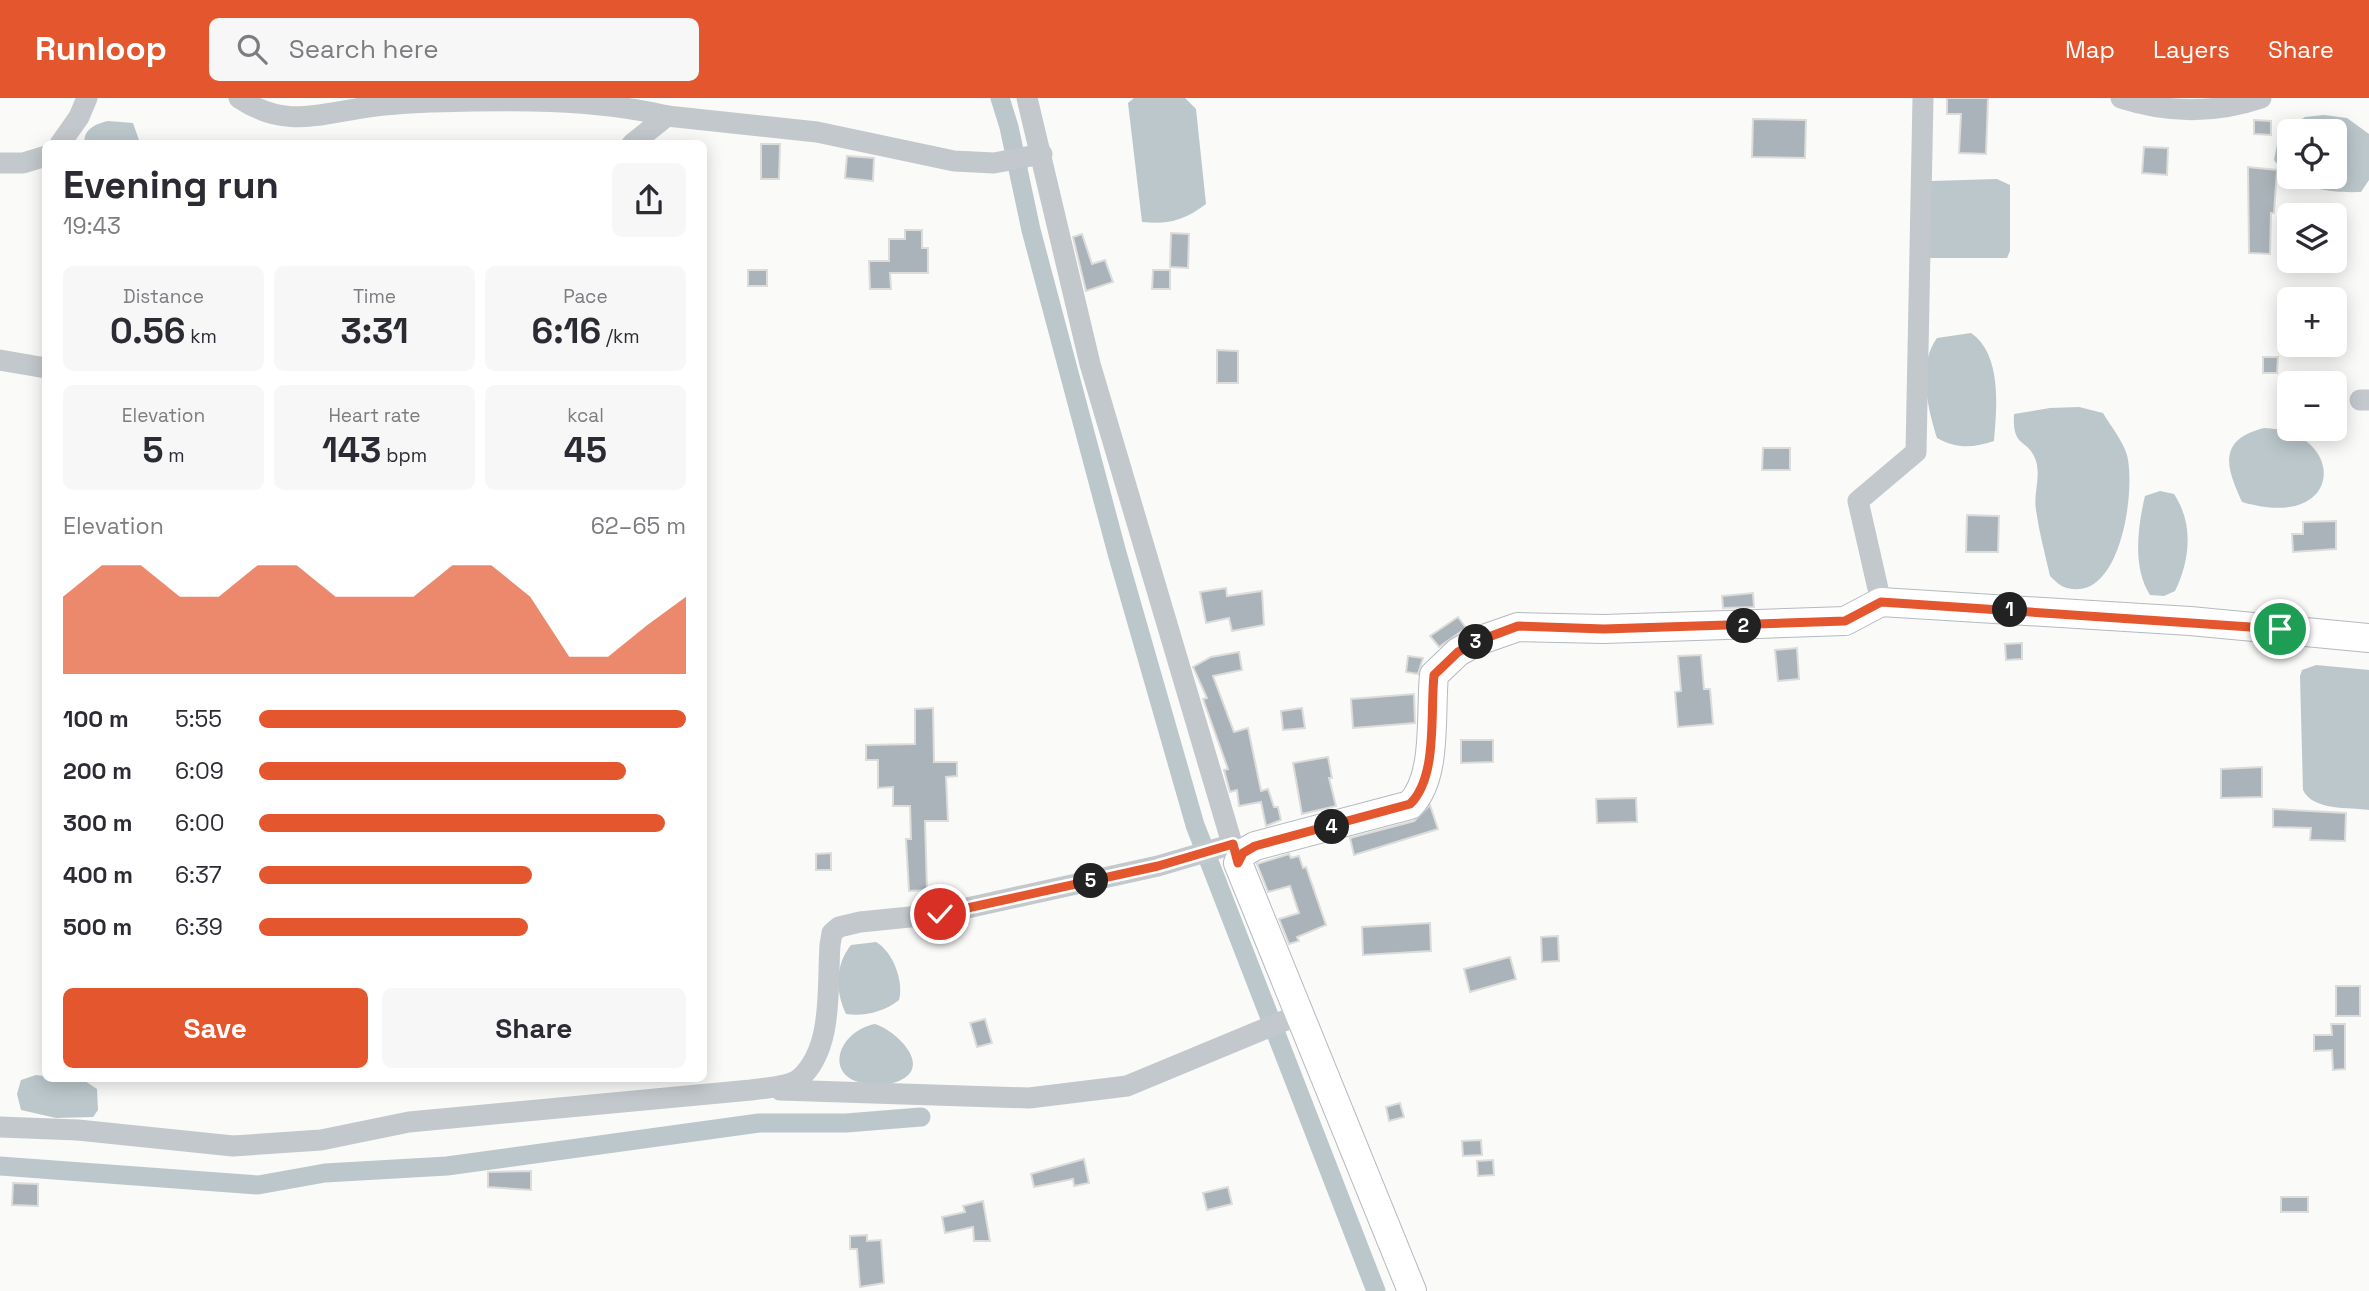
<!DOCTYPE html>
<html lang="en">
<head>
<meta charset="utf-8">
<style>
  :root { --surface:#fff; --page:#f7f7f7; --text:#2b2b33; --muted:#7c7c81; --accent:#e4572e }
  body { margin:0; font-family:"Space Grotesk",sans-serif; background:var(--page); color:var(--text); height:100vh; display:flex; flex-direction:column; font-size:26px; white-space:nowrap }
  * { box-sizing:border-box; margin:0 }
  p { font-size:23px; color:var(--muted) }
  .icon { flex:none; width:38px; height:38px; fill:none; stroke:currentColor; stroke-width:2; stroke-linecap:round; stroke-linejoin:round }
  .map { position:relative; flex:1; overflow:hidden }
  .panel { position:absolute; left:42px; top:42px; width:665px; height:942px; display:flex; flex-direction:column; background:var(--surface); border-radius:10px; box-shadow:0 4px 18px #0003 }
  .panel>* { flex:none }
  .buttons { position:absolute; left:2277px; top:21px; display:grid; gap:14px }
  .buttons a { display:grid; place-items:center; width:70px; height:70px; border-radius:10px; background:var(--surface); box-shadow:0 4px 18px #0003; font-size:35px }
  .pin { position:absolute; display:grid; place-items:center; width:60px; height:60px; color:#fff; margin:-30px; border:4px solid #fff; border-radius:50%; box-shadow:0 2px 7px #0007 }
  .km { position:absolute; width:35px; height:35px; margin:-18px; border-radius:50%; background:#222; color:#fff; font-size:19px; line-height:35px; text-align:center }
  .round { display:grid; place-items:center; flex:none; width:74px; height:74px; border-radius:10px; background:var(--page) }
  .headline { display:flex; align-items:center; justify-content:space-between; height:119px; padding:0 21px }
  h1 { font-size:38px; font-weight:700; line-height:52px }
  .figures { display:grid; grid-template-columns:repeat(3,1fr); gap:10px; height:119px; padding:7px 21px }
  .figures div { display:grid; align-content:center; border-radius:10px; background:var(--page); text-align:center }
  .figures b { font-size:35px; font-weight:700 }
  .figures small { font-size:19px; font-weight:400 }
  .figures p { font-size:19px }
  .chart { height:196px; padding:14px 21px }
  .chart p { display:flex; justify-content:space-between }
  .chart svg { width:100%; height:126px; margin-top:7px; fill:var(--accent); opacity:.7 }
  .action { display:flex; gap:14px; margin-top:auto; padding:14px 21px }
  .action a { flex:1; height:80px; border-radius:10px; background:var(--accent); color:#fff; font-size:28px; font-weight:700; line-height:80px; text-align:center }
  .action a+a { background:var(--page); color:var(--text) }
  ul { padding:0 21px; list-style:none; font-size:23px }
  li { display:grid; grid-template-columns:112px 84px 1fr; align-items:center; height:52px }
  li i { height:18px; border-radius:9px; background:var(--accent) }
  header { display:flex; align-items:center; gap:42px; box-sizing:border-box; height:98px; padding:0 35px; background:var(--accent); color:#fff }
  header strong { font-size:33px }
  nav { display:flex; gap:38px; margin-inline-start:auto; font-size:24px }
  .search { width:490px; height:63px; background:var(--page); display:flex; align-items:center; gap:18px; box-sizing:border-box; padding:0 24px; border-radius:10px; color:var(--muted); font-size:26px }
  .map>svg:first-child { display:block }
  .water { fill:#bbc7cb; fill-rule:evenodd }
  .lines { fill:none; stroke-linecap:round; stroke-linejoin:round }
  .canal { stroke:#bbc7cb; stroke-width:19 }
  .building { fill:#aab3b9; stroke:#dcdcda; stroke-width:2 }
  .secondary-casing { stroke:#b3babf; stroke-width:30 }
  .street { stroke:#c3c8cc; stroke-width:21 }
  .secondary { stroke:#fff; stroke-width:28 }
  .route-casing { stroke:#fff; stroke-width:14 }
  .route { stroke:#e4572e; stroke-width:9 }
</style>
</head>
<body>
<header>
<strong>Runloop</strong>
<div class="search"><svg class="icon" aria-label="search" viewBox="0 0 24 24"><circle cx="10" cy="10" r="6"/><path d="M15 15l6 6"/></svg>Search here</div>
<nav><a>Map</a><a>Layers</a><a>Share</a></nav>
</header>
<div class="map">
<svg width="2369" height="1193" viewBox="0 0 2369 1193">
  <rect width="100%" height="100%" fill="#fafaf8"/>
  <g class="water">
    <path d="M1134 0H1185L1196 11 1206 106C1185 122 1168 127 1142 124L1128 5Z"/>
    <path d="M2324 17 2347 20 2369 36V82L2361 94C2326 95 2296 91 2274 62L2279 36 2305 19ZM2289 33H2334V79H2289Z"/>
    <path d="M108 23 133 25 140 45H84C84 31 95 26 108 23Z"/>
    <polygon points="1997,81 2010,87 2010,153 2007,160 1929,160 1931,83"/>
    <path d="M1971 235C2002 256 1997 310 1994 343 1973 350 1957 351 1937 340 1928 311 1917 267 1937 240Z"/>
    <path d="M2079 309 2103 315C2110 327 2123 343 2127 357 2136 392 2121 505 2067 490 2061 489 2054 482 2050 478 2045 456 2039 434 2036 412 2033 396 2041 380 2036 363 2028 339 2012 352 2014 316L2050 310Z"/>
    <path d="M2264 330C2347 332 2347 435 2242 404 2226 369 2217 342 2264 330Z"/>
    <path d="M2160 393 2174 396C2194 426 2190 462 2175 493L2164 498 2150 497C2132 470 2138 427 2145 398Z"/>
    <path d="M2316 567 2369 572V712C2349 709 2313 713 2303 692L2300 578 2302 572Z"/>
    <path d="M876 844C893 854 904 883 899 902 885 913 865 919 846 916 835 893 835 867 851 847Z"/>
    <path d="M875 926C895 932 934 968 899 983 890 987 882 986 872 986 822 984 835 934 875 926Z"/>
    <polygon points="36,977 85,983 97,991 98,1012 93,1019 56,1020 21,1012 17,996 21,982"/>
  </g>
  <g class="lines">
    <g class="canal">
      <polyline points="1000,0 1009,29 1031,132 1117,455 1195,727 1376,1193"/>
      <polyline points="0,1068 258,1087 325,1075 447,1068 759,1025 846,1025 921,1019"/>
    </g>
  </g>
  <g class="building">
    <polygon points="1947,0 1988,0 1986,56 1959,55 1961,16 1947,16"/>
    <polygon points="1753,21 1806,22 1805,60 1752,59"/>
    <polygon points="2254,22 2271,23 2271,37 2254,36"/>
    <polygon points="761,46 780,46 779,81 761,81"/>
    <polygon points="2144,49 2168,50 2167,77 2142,75"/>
    <polygon points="847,58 874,60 873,83 845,80"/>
    <polygon points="2248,69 2277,72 2274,115 2271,115 2270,156 2249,155"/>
    <polygon points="905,132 922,132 922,150 928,150 928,175 890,175 891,191 870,191 869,163 889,163 889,141 905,141"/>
    <polygon points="1171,135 1189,136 1188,170 1170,169"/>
    <polygon points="1082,136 1092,166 1105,162 1113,184 1086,193 1073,139"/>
    <rect x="748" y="172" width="19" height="16"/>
    <polygon points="1153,172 1170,172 1170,191 1152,191"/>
    <polygon points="1217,252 1238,253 1238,285 1217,285"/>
    <polygon points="2263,259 2278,259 2277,275 2263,275"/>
    <polygon points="1763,350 1790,350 1790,372 1762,372"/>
    <polygon points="1967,417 1999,418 1998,454 1966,454"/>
    <polygon points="2336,423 2336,451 2293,454 2292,436 2303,436 2303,424"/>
    <polygon points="1226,490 1227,498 1262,493 1264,527 1232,533 1229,520 1206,525 1200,494"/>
    <polygon points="1753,495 1754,509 1723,510 1722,498"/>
    <polygon points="1458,519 1466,530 1439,549 1430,538"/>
    <polygon points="2022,545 2022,561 2006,562 2005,546"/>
    <polygon points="1797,550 1799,581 1778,583 1775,552"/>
    <polygon points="1239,554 1242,572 1213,578 1234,634 1248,630 1261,693 1268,691 1274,709 1278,709 1281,722 1266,728 1261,704 1239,708 1237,692 1230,694 1224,672 1228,671 1203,601 1207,600 1193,569 1211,559"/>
    <polygon points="1701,557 1704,591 1710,591 1713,626 1678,629 1675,594 1681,593 1678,558"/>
    <polygon points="1408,558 1423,560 1418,576 1406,574"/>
    <polygon points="1414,596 1415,625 1353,630 1351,601"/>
    <polygon points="933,610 934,664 957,664 957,678 946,679 948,723 925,723 927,792 909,793 906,741 911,741 910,708 893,708 893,689 878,690 878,662 866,662 866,647 915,646 915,611"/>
    <polygon points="1302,610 1305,630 1283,632 1281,613"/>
    <polygon points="1461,642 1493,642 1493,664 1461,665"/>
    <polygon points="1328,659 1332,680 1329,680 1336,708 1302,716 1293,665"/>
    <polygon points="2262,669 2262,699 2221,700 2221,671"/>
    <polygon points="1636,700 1637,724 1597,725 1596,701"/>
    <polygon points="1430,707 1438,731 1354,757 1350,740 1414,723"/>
    <polygon points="2273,711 2346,715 2345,743 2310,742 2311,730 2273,729"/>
    <polygon points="831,755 831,772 816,772 816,756"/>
    <polygon points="1289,756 1291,760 1299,758 1303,770 1306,769 1326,827 1297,839 1299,843 1289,846 1279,821 1299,815 1290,788 1268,794 1257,766"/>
    <polygon points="1430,825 1431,853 1363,857 1362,829"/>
    <polygon points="1558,838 1559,863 1542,864 1541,839"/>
    <polygon points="1510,859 1516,881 1470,894 1464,871"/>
    <rect x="2336" y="888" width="24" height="30"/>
    <polygon points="985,921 992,945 977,949 970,925"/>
    <polygon points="2331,926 2345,926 2345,971 2333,972 2332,952 2314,953 2314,937 2332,937"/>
    <polygon points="1400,1005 1404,1019 1389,1023 1386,1009"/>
    <polygon points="1481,1042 1482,1057 1463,1058 1462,1043"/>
    <polygon points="1084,1061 1089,1085 1074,1088 1073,1081 1034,1089 1031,1076"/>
    <polygon points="1493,1062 1494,1077 1478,1078 1477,1063"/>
    <polygon points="531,1073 531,1092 488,1089 488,1074"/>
    <polygon points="13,1085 38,1086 38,1108 12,1107"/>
    <polygon points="1228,1089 1232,1106 1207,1112 1203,1095"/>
    <rect x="2281" y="1099" width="27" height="15"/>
    <polygon points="983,1103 990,1143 974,1143 973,1129 945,1135 942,1119 965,1114 963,1108"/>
    <polygon points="867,1137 867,1143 881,1142 884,1185 860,1189 857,1151 850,1151 850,1138"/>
  </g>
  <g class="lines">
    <g class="secondary-casing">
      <path id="secondary" d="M1412 1193 1238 765 1243 755 1255 748 1410 707C1438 679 1430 616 1434 577L1458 554 1478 543 1518 529 1604 531 1845 523 1881 504 2190 523 2369 540"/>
    </g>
    <g class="street">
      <path d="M239 0C285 31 318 16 368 9 389 6 411 5 432 4 509 2 592 0 667 18"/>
      <polyline points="1027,0 1090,266 1236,759"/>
      <path d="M2121 0C2167 15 2214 16 2261 0"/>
      <polyline points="60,46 79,19 87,0"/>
      <polyline points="632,46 667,18 817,34 954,63 994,65 1042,56"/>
      <polyline points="0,65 23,65 46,58"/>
      <polyline points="0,262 46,270"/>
      <polyline points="2360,302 2369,302"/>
      <polyline points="1881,504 1858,403 1916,354 1923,0"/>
      <polyline points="780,992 1029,1000 1127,988 1298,917"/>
      <path d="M0 1029 78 1032 233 1048 321 1042 409 1024 751 992C764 990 789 989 799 981 834 951 827 889 830 847L832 835 839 829 860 824 940 816 1158 768 1233 746"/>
    </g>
    <use href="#secondary" class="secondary"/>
  </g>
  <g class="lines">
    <g class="route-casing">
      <path id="route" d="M940 816 1158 768 1233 746 1238 765 1243 755 1255 748 1410 706C1438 679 1430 616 1434 577L1458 554 1478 543 1518 528 1604 531 1845 523 1881 504 2280 531"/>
    </g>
    <use href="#route" class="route"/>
  </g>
</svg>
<div class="buttons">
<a><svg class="icon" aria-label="locate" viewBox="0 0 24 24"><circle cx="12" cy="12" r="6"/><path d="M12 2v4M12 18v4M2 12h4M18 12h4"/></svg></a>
<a><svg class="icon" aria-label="layers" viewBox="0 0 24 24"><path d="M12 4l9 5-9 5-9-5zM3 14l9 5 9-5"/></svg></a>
<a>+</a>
<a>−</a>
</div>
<div class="pin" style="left:2280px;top:531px;background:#1e9e55"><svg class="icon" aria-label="arrive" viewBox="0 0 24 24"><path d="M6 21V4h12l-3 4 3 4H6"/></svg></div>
<div class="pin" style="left:940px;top:816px;background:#d93025"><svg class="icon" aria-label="check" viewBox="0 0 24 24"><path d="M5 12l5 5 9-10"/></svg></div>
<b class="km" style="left:2010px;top:512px">1</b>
<b class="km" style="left:1744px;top:528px">2</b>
<b class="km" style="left:1476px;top:544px">3</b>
<b class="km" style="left:1332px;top:729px">4</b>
<b class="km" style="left:1091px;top:783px">5</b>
<section class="panel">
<div class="headline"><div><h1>Evening run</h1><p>19:43</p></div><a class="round"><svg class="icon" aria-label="share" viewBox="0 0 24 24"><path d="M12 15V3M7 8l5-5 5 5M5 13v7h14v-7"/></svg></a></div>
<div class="figures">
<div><p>Distance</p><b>0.56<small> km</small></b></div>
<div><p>Time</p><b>3:31</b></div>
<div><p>Pace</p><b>6:16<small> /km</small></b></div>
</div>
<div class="figures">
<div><p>Elevation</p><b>5<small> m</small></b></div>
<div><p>Heart rate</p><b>143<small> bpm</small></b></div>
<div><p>kcal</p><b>45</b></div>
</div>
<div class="chart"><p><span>Elevation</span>62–65 m</p>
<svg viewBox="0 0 160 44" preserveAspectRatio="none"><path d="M0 44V17L10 6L20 6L30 17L40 17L50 6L60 6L70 17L80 17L90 17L100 6L110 6L120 17L130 38L140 38L150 27L160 17V44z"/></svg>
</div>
<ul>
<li><b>100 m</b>5:55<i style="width:100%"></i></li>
<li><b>200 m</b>6:09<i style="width:86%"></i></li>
<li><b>300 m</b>6:00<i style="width:95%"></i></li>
<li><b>400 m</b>6:37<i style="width:64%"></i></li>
<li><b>500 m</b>6:39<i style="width:63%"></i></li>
</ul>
<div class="action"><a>Save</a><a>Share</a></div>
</section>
</div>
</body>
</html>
